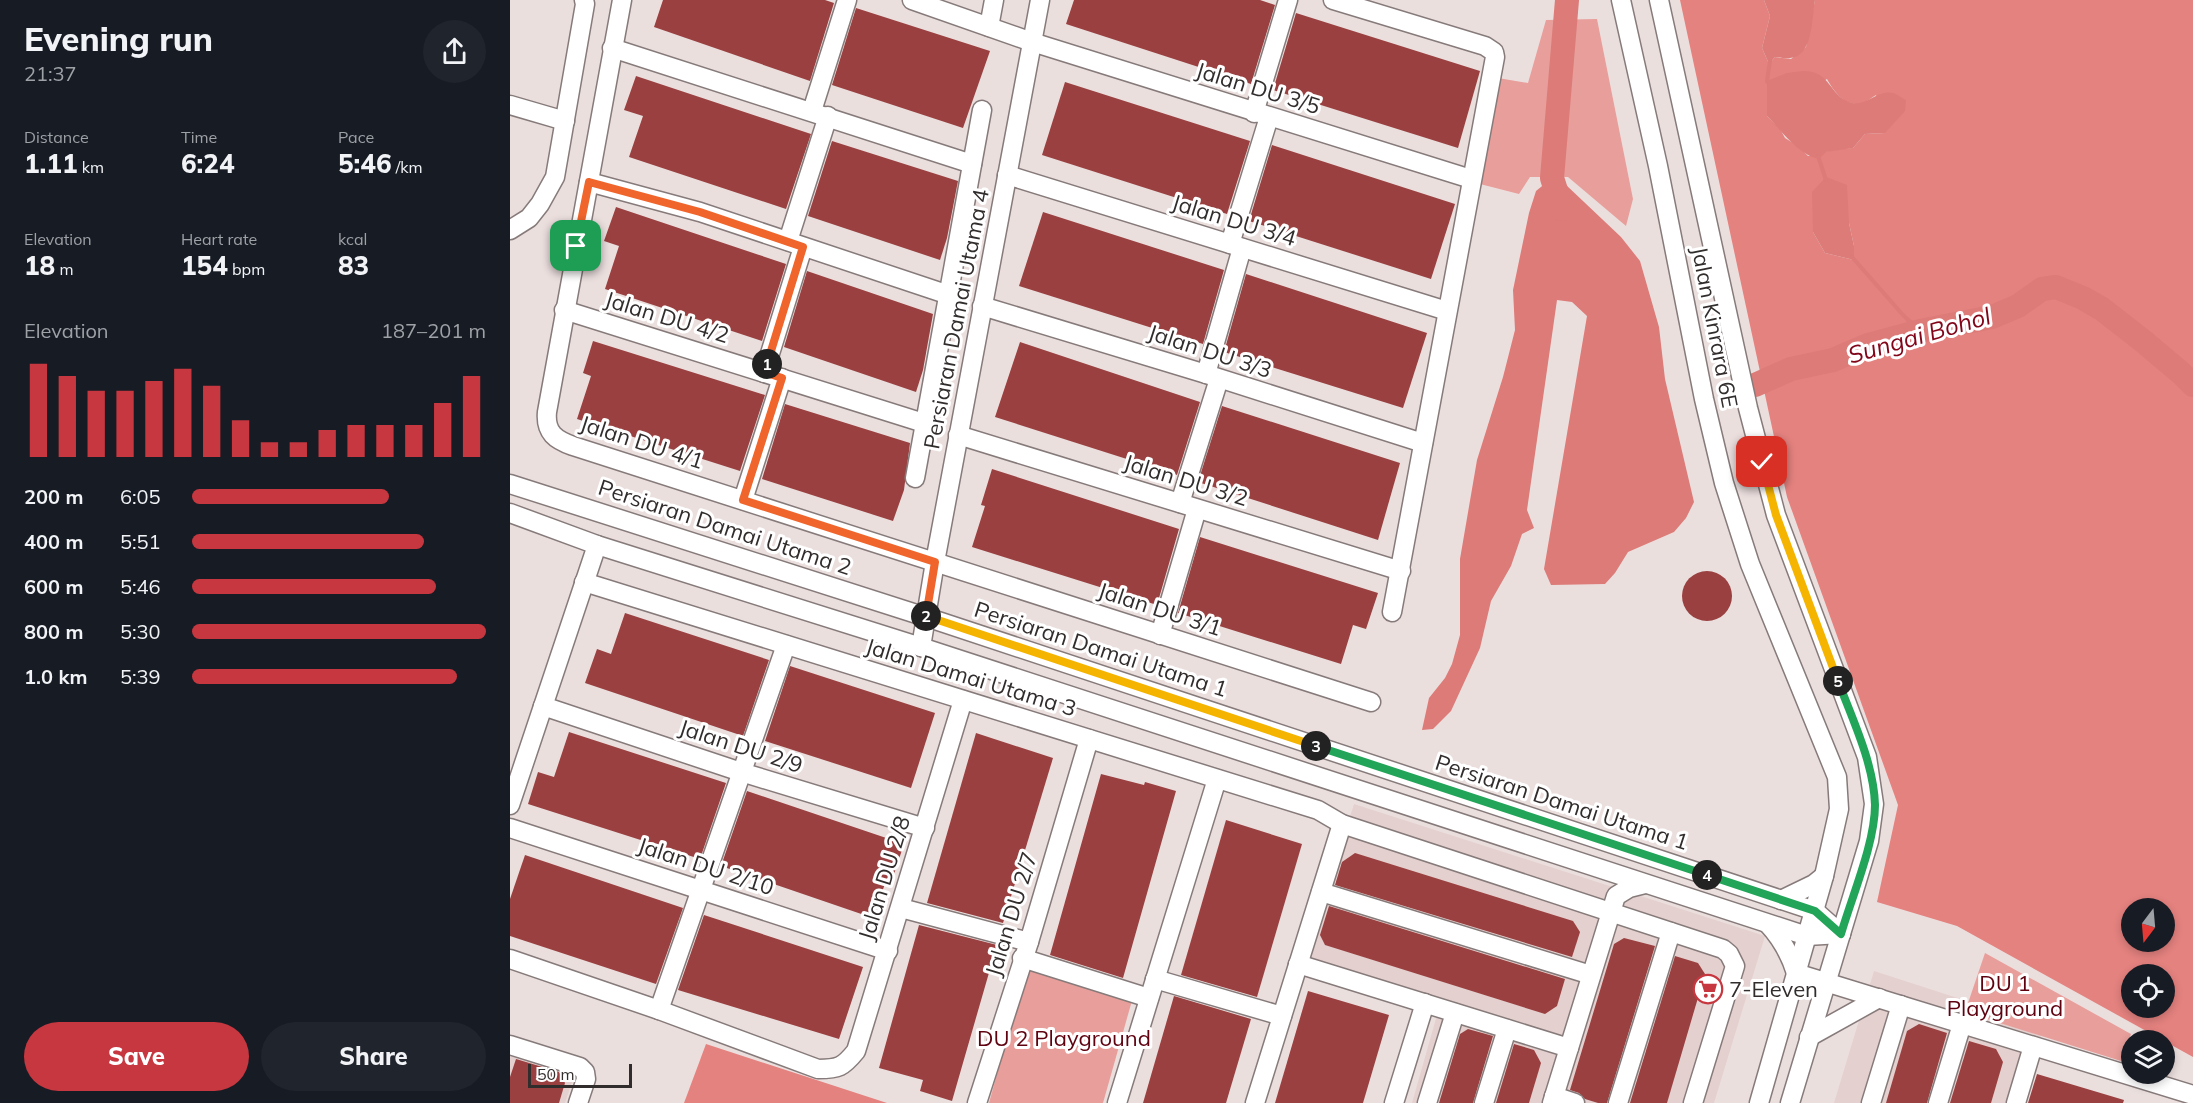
<!DOCTYPE html>
<html lang="en">
<head>
<meta charset="utf-8">
<style>
  :root { --surface:#171b24; --page:#20242c; --text:#f1f3f6; --muted:#9ea1a6; --accent:#c73740 }
  body { margin:0; font-family:Mulish,sans-serif; background:var(--page); color:var(--text); height:100vh; display:flex; flex-direction:column; font-size:22px; white-space:nowrap }
  * { box-sizing:border-box; margin:0 }
  p { font-size:20px; color:var(--muted) }
  .icon { flex:none; width:33px; height:33px; fill:none; stroke:currentColor; stroke-width:2; stroke-linecap:round; stroke-linejoin:round }
  .map { position:relative; flex:1; overflow:hidden }
  .panel { display:flex; flex-direction:column; background:var(--surface); width:510px }
  .panel>* { flex:none }
  .needle { width:39px; rotate:196deg }
  .tools { position:absolute; left:1611px; top:898px; display:grid; gap:12px }
  .tools a { display:grid; place-items:center; width:54px; height:54px; border-radius:50%; background:var(--surface); box-shadow:0 3px 9px #0003; font-size:30px }
  .scale { position:absolute; left:18px; bottom:15px; width:104px; box-sizing:border-box; padding-left:6px; border:3px solid #322d2d; border-top:0; font-size:16px; line-height:21px; white-space:nowrap; color:#322d2d; -webkit-text-stroke:4px #fff; paint-order:stroke }
  .pin { position:absolute; display:grid; place-items:center; width:51px; height:51px; color:#fff; margin:-26px; border-radius:12px; box-shadow:0 3px 9px #0006 }
  .km { position:absolute; width:30px; height:30px; margin:-15px; border-radius:50%; background:#222; color:#fff; font-size:16px; line-height:30px; text-align:center }
  .round { display:grid; place-items:center; flex:none; width:63px; height:63px; border-radius:32px; background:var(--page) }
  .summary { display:flex; align-items:center; justify-content:space-between; height:102px; padding:0 24px }
  h1 { font-size:33px; font-weight:800; line-height:45px }
  .stats { display:grid; grid-template-columns:repeat(3,1fr); gap:9px; height:102px; padding:6px 24px }
  .stats div { display:grid; align-content:center }
  .stats b { font-size:26px; font-weight:800 }
  .stats small { font-size:16px; font-weight:400 }
  .stats p { font-size:16px }
  .chart { height:168px; padding:12px 24px }
  .chart p { display:flex; justify-content:space-between }
  .chart svg { width:100%; height:108px; margin-top:6px; stroke:var(--accent); stroke-width:6 }
  .cta { display:flex; gap:12px; margin-top:auto; padding:12px 24px }
  .cta a { flex:1; height:69px; border-radius:36px; background:var(--accent); color:#fff; font-size:24px; font-weight:800; line-height:69px; text-align:center }
  .cta a+a { background:var(--page); color:var(--text) }
  ul { padding:0 24px; list-style:none; font-size:20px }
  li { display:grid; grid-template-columns:96px 72px 1fr; align-items:center; height:45px }
  li i { height:15px; border-radius:8px; background:var(--accent) }
  main { display:flex; flex:1; min-height:0 }
  .map>svg:first-child { display:block }
  .built { fill:#e4d0ce }
  .green { fill:#e89e9a }
  .forest { fill:#e4827f; fill-rule:evenodd }
  .water { fill:#dc7b78 }
  .lines { fill:none; stroke-linecap:round; stroke-linejoin:round }
  .stream { stroke:#dc7b78; stroke-width:4 }
  .river { stroke:#dc7b78; stroke-width:24 }
  .building { fill:#9a4040 }
  .minor-casing { stroke:#867b7a; stroke-width:21 }
  .minor { stroke:#fff; stroke-width:18 }
  .split-1-casing { stroke:#fff; stroke-width:12 }
  .split-2-casing { stroke:#fff; stroke-width:12 }
  .split-3-casing { stroke:#fff; stroke-width:12 }
  .split-4-casing { stroke:#fff; stroke-width:12 }
  .split-5-casing { stroke:#fff; stroke-width:12 }
  .split-6-casing { stroke:#fff; stroke-width:12 }
  .split-1 { stroke:#f0652b; stroke-width:8 }
  .split-2 { stroke:#f0652b; stroke-width:8 }
  .split-3 { stroke:#f5b400; stroke-width:8 }
  .split-4 { stroke:#22a559; stroke-width:8 }
  .split-5 { stroke:#22a559; stroke-width:8 }
  .split-6 { stroke:#f5b400; stroke-width:8 }
  .labels { text-anchor:middle; dominant-baseline:central; stroke-width:6; stroke-linejoin:round; paint-order:stroke }
  .street-label { font-size:22px; fill:#322d2d; stroke:#fff }
  .park-label { font-size:22px; fill:#5e0210; stroke:#fff }
  .poi-label { font-size:22px; fill:#322d2d; stroke:#fff; text-anchor:start }
  .water-label { font-size:24px; font-style:italic; fill:#81061a; stroke:#fff }
</style>
</head>
<body>
<main>
<section class="panel">
<div class="summary"><div><h1>Evening run</h1><p>21:37</p></div><a class="round"><svg class="icon" aria-label="share" viewBox="0 0 24 24"><path d="M12 15V3M7 8l5-5 5 5M5 13v7h14v-7"/></svg></a></div>
<div class="stats">
<div><p>Distance</p><b>1.11<small> km</small></b></div>
<div><p>Time</p><b>6:24</b></div>
<div><p>Pace</p><b>5:46<small> /km</small></b></div>
</div>
<div class="stats">
<div><p>Elevation</p><b>18<small> m</small></b></div>
<div><p>Heart rate</p><b>154<small> bpm</small></b></div>
<div><p>kcal</p><b>83</b></div>
</div>
<div class="chart"><p><span>Elevation</span>187–201 m</p>
<svg viewBox="0 0 160 44" preserveAspectRatio="none"><path d="M5 44V6M15 44V11M25 44V17M35 44V17M45 44V13M55 44V8M65 44V15M75 44V29M85 44V38M95 44V38M105 44V33M115 44V31M125 44V31M135 44V31M145 44V22M155 44V11"/></svg>
</div>
<ul>
<li><b>200 m</b>6:05<i style="width:67%"></i></li>
<li><b>400 m</b>5:51<i style="width:79%"></i></li>
<li><b>600 m</b>5:46<i style="width:83%"></i></li>
<li><b>800 m</b>5:30<i style="width:100%"></i></li>
<li><b>1.0 km</b>5:39<i style="width:90%"></i></li>
</ul>
<div class="cta"><a>Save</a><a>Share</a></div>
</section>
<div class="map">
<svg width="1683" height="1103" viewBox="0 0 1683 1103">
  <rect width="100%" height="100%" fill="#ebdfde"/>
  <g class="built">
    <polygon points="844,804 1255,936 1204,1103 902,1103 927,1015 791,973"/>
    <polygon points="1364,971 1534,1026 1511,1103 1324,1103"/>
    <polygon points="0,1050 66,1070 55,1103 0,1103"/>
  </g>
  <g class="green">
    <polygon points="1087,19 1123,199 1116,226 1058,177 1020,177 1009,194 970,184 988,78 1018,83 1036,20"/>
    <polygon points="1475,953 1621,1034 1611,1061 1455,1012"/>
    <polygon points="517,967 623,997 593,1103 479,1103"/>
  </g>
  <g class="forest">
    <path d="M1170 0H1254L1260 16 1252 48 1259 64 1265 57 1281 59 1296 47 1305 0H1683V1057L1447 926 1367 902 1388 805 1277 497ZM1317 79C1324 92 1336 108 1353 103 1357 102 1362 97 1366 95L1375 133 1355 134 1343 148 1327 149 1298 156 1288 146 1275 138 1270 129 1257 116ZM1339 223 1344 246V260L1315 253 1303 232ZM1622 909H1654V942H1622ZM1622 975H1654V1008H1622Z"/>
    <polygon points="196,1044 377,1103 174,1103"/>
  </g>
  <g class="water">
    <path d="M1254 0H1305C1302 17 1303 57 1280 58 1276 59 1270 57 1265 57L1259 64 1252 48 1260 16Z"/>
    <path d="M1293 71C1322 71 1318 96 1342 103 1357 106 1368 89 1383 93 1387 94 1392 98 1396 100L1395 111 1375 133 1355 134 1343 148 1316 152 1309 159C1287 154 1272 131 1257 116V81L1277 73Z"/>
    <polygon points="1316,177 1337,185 1339,223 1344,246 1344,260 1315,253 1303,232 1302,192"/>
    <polygon points="1042,178 1055,184 1111,237 1130,261 1149,327 1155,379 1184,502 1176,518 1164,532 1118,552 1105,573 1095,584 1041,585 1034,569 1077,316 1062,302 1047,300 1017,510 1024,528 1012,534 1001,566 981,601 970,648 941,711 923,729 912,730 919,698 935,678 942,664 950,635 950,559 967,460 993,377 1005,330 1003,290 1019,213 1026,191"/>
  </g>
  <g class="lines">
    <g class="stream">
      <polyline points="1260,61 1257,81 1260,85"/>
      <polyline points="1308,156 1316,180"/>
      <polyline points="1342,257 1393,315 1410,331"/>
    </g>
    <g class="river">
      <polyline points="1052,209 1042,178 1057,0"/>
      <polyline points="1245,385 1281,369 1323,360 1358,345 1410,331 1482,317 1508,306 1532,289 1546,287 1573,298 1592,309 1633,341 1671,373 1683,385"/>
    </g>
  </g>
  <g class="building">
    <polygon points="153,0 315,0 324,3 300,81 144,27"/>
    <polygon points="564,0 750,0 765,5 741,84 556,24"/>
    <polygon points="346,8 480,51 453,128 322,85"/>
    <polygon points="786,13 970,71 948,148 763,90"/>
    <polygon points="126,76 301,134 276,209 119,157 133,116 114,110"/>
    <polygon points="555,82 740,141 717,214 532,155"/>
    <polygon points="322,141 448,181 437,238 430,260 298,216"/>
    <polygon points="762,145 945,204 921,279 739,221"/>
    <polygon points="106,207 276,264 252,341 95,289 109,246 94,241"/>
    <polygon points="533,212 714,270 693,344 509,286"/>
    <polygon points="297,271 423,314 413,370 406,392 274,347"/>
    <polygon points="736,274 917,333 893,408 714,352"/>
    <polygon points="83,341 255,395 230,471 67,419 81,376 73,373"/>
    <polygon points="510,342 690,402 667,475 485,417"/>
    <polygon points="275,404 400,443 394,490 383,521 252,479"/>
    <polygon points="712,406 890,463 868,540 688,482"/>
    <polygon points="482,469 669,529 647,605 462,547 475,506 471,505"/>
    <polygon points="690,537 868,593 856,629 843,625 831,664 668,613"/>
    <circle cx="1197" cy="596" r="25"/>
    <polygon points="115,613 259,660 233,736 75,683 87,649 101,654"/>
    <polygon points="280,666 425,713 401,788 255,741"/>
    <polygon points="59,732 216,783 190,859 18,804 28,772 44,777"/>
    <polygon points="466,733 543,758 493,923 417,903"/>
    <polygon points="591,774 634,785 635,782 666,791 613,978 540,955"/>
    <polygon points="237,791 394,844 382,880 377,878 363,918 211,866"/>
    <polygon points="716,820 792,844 747,997 671,975"/>
    <polygon points="845,853 1063,921 1070,932 1062,957 825,885 832,862"/>
    <polygon points="15,855 173,908 146,984 0,936 0,899"/>
    <polygon points="819,906 1055,979 1047,1006 1035,1014 815,945 810,935"/>
    <polygon points="194,915 353,967 329,1039 168,990"/>
    <polygon points="409,925 487,945 442,1101 410,1091 413,1080 369,1068"/>
    <polygon points="1114,938 1145,946 1097,1103 1088,1103 1075,1099 1069,1093 1060,1090 1104,944"/>
    <polygon points="1165,956 1188,963 1195,974 1157,1103 1120,1103"/>
    <polygon points="798,991 879,1015 853,1103 765,1103"/>
    <polygon points="664,996 741,1019 716,1103 633,1103"/>
    <polygon points="1409,1024 1437,1033 1417,1103 1376,1103 1397,1031"/>
    <polygon points="958,1029 983,1036 963,1103 929,1103 950,1034"/>
    <polygon points="1459,1041 1486,1049 1493,1062 1481,1103 1440,1103"/>
    <polygon points="1004,1044 1024,1050 1031,1063 1019,1103 986,1103"/>
    <polygon points="6,1059 49,1072 55,1083 49,1103 0,1103 0,1077"/>
    <polygon points="1527,1074 1614,1100 1613,1103 1518,1103"/>
  </g>
  <g class="lines">
    <g class="minor-casing">
      <g id="minor">
        <path d="M112 0 37 412C35 433 46 440 63 446L861 702"/>
        <polyline points="402,0 522,42 961,179"/>
        <polyline points="823,0 975,46 984,52 985,57 882,612"/>
        <polyline points="1111,0 1148,166 1194,399 1214,483 1240,564 1327,777 1329,809 1314,876 1249,1103"/>
        <polyline points="1149,0 1238,408 1266,515 1357,757 1364,804 1359,841 1280,1103"/>
        <polyline points="479,27 484,0"/>
        <polyline points="102,48 462,164"/>
        <polyline points="0,105 55,121"/>
        <polyline points="302,111 337,0"/>
        <polyline points="744,113 778,0"/>
        <polyline points="497,175 937,311"/>
        <polyline points="79,182 190,212 439,295"/>
        <polyline points="0,230 19,218 30,204 45,177 75,4 74,0"/>
        <polyline points="278,241 318,116"/>
        <polyline points="720,244 759,117"/>
        <polyline points="472,306 696,374 913,443"/>
        <polyline points="54,310 417,424"/>
        <polyline points="254,373 293,247"/>
        <polyline points="696,374 732,248"/>
        <polyline points="448,435 891,571"/>
        <polyline points="405,478 472,110"/>
        <polyline points="0,484 416,617 1305,911 1331,934"/>
        <polyline points="233,500 272,378"/>
        <polyline points="670,503 709,379"/>
        <polyline points="0,513 87,545 411,647 1297,936 1331,934"/>
        <polyline points="74,582 808,810 832,824 1213,949 1219,954 1225,966 1183,1103"/>
        <polyline points="650,635 687,509"/>
        <polyline points="411,647 425,562 530,0"/>
        <polyline points="33,706 231,772 415,828"/>
        <polyline points="0,805 87,545"/>
        <polyline points="0,828 378,951"/>
        <polyline points="811,892 1081,975"/>
        <polyline points="1271,900 1304,884 1314,876"/>
        <polyline points="391,908 519,942"/>
        <path d="M1258 924C1272 939 1280 954 1286 973L1683 1095"/>
        <polyline points="512,958 639,998"/>
        <path d="M0 959 149 1010 308 1069C329 1069 333 1067 346 1051L453 700"/>
        <polyline points="788,964 1059,1048"/>
        <polyline points="645,979 772,1016"/>
        <polyline points="149,1010 276,645"/>
        <polyline points="1299,1037 1369,998"/>
        <polyline points="0,1045 70,1067 75,1072 76,1079 68,1103"/>
        <polyline points="1044,1096 1065,1103"/>
        <polyline points="467,1103 519,942 579,739"/>
        <polyline points="607,1103 707,779"/>
        <polyline points="745,1103 832,824"/>
        <polyline points="884,1103 915,1003"/>
        <polyline points="917,1103 945,1013"/>
        <polyline points="974,1103 997,1029"/>
        <polyline points="1042,1103 1106,896 1119,888 1135,884"/>
        <polyline points="1108,1103 1161,932"/>
        <polyline points="1361,1103 1391,1005"/>
        <polyline points="1428,1103 1452,1024"/>
        <polyline points="1506,1103 1523,1046"/>
      </g>
    </g>
    <use href="#minor" class="minor"/>
  </g>
  <g class="lines">
    <g class="split-1-casing">
      <polyline id="split-1" points="66,246 79,182 190,212 293,247 257,364"/>
    </g>
    <g class="split-2-casing">
      <polyline id="split-2" points="257,364 254,372 272,378 233,500 425,562 416,616"/>
    </g>
    <g class="split-3-casing">
      <polyline id="split-3" points="416,616 806,746"/>
    </g>
    <g class="split-4-casing">
      <polyline id="split-4" points="806,746 1197,875"/>
    </g>
    <g class="split-5-casing">
      <path id="split-5" d="M1197 875 1305 911 1331 934C1342 896 1365 843 1365 805 1364 764 1342 718 1328 681"/>
    </g>
    <g class="split-6-casing">
      <polyline id="split-6" points="1252,462 1266,515 1328,681"/>
    </g>
    <use href="#split-1" class="split-1"/>
    <use href="#split-2" class="split-2"/>
    <use href="#split-3" class="split-3"/>
    <use href="#split-4" class="split-4"/>
    <use href="#split-5" class="split-5"/>
    <use href="#split-6" class="split-6"/>
  </g>
  <defs>
    <g id="supermarket-ring" transform="scale(1.5)"><circle r="9.5" fill="#fff" stroke="#c73740" stroke-width="1.5"/><path d="M-6-5.5h2.5l.6 2H6L4.5 2H-2.5L-4.4-4H-6ZM-1.5 3.2a1.3 1.3 0 1 0 .1 0ZM3 3.2a1.3 1.3 0 1 0 .1 0Z" fill="#c73740"/></g>
  </defs>
  <g fill-rule="evenodd">
    <use href="#supermarket-ring" x="1198" y="989"/>
  </g>
  <g class="labels">
    <g class="street-label">
      <text transform="translate(748 88) rotate(17)">Jalan DU 3/5</text>
      <text transform="translate(724 220) rotate(17)">Jalan DU 3/4</text>
      <text transform="translate(157 317) rotate(17)">Jalan DU 4/2</text>
      <text transform="translate(446 319) rotate(-79)">Persiaran Damai Utama 4</text>
      <text transform="translate(1205 327) rotate(79)">Jalan Kinrara 6E</text>
      <text transform="translate(700 351) rotate(18)">Jalan DU 3/3</text>
      <text transform="translate(132 442) rotate(18)">Jalan DU 4/1</text>
      <text transform="translate(676 480) rotate(17)">Jalan DU 3/2</text>
      <text transform="translate(215 527) rotate(18)">Persiaran Damai Utama 2</text>
      <text transform="translate(650 609) rotate(18)">Jalan DU 3/1</text>
      <text transform="translate(591 649) rotate(18)">Persiaran Damai Utama 1</text>
      <text transform="translate(461 677) rotate(17)">Jalan Damai Utama 3</text>
      <text transform="translate(231 746) rotate(18)">Jalan DU 2/9</text>
      <text transform="translate(1052 802) rotate(18)">Persiaran Damai Utama 1</text>
      <text transform="translate(196 866) rotate(18)">Jalan DU 2/10</text>
      <text transform="translate(374 878) rotate(-73)">Jalan DU 2/8</text>
      <text transform="translate(501 914) rotate(-73)">Jalan DU 2/7</text>
    </g>
    <g class="park-label">
      <text x="1495" y="983">DU 1<tspan x="1495" dy="25">Playground</tspan></text>
      <text x="554" y="1038">DU 2 Playground</text>
    </g>
    <g class="poi-label">
      <text x="1219" y="989">7-Eleven</text>
    </g>
    <g class="water-label">
      <text transform="translate(1409 335) rotate(-16)">Sungai Bohol</text>
    </g>
  </g>
</svg>
<div class="tools">
<a><svg class="needle" viewBox="-14 -14 28 28"><path d="M0-13l5 13h-10z" fill="#e53935"/><path d="M0 13l5-13h-10z" fill="#9ea1a6"/></svg></a>
<a><svg class="icon" aria-label="locate" viewBox="0 0 24 24"><circle cx="12" cy="12" r="6"/><path d="M12 2v4M12 18v4M2 12h4M18 12h4"/></svg></a>
<a><svg class="icon" aria-label="layers" viewBox="0 0 24 24"><path d="M12 4l9 5-9 5-9-5zM3 14l9 5 9-5"/></svg></a>
</div>
<div class="scale">50 m</div>
<div class="pin" style="left:66px;top:246px;background:#1e9e55"><svg class="icon" aria-label="arrive" viewBox="0 0 24 24"><path d="M6 21V4h12l-3 4 3 4H6"/></svg></div>
<div class="pin" style="left:1252px;top:462px;background:#d93025"><svg class="icon" aria-label="check" viewBox="0 0 24 24"><path d="M5 12l5 5 9-10"/></svg></div>
<b class="km" style="left:257px;top:364px">1</b>
<b class="km" style="left:416px;top:616px">2</b>
<b class="km" style="left:806px;top:746px">3</b>
<b class="km" style="left:1197px;top:875px">4</b>
<b class="km" style="left:1328px;top:681px">5</b>
</div>
</main>
</body>
</html>
